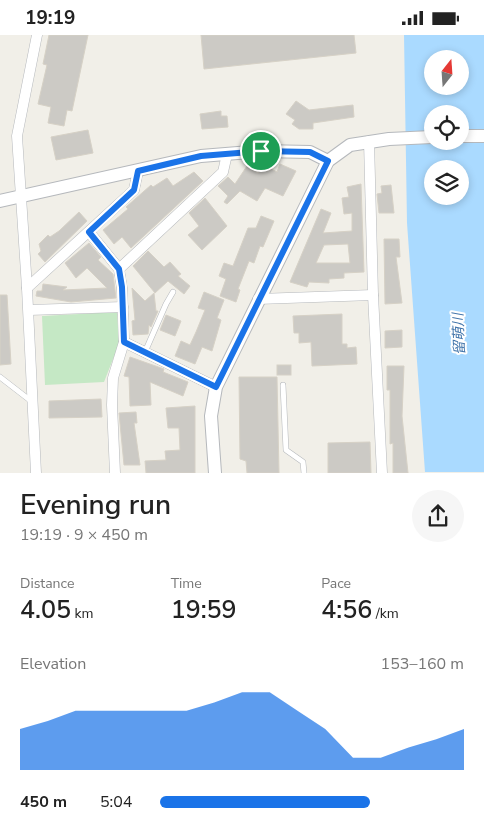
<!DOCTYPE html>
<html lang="en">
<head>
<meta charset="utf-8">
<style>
  :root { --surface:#fff; --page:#f6f6f6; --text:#222; --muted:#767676; --accent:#1a73e8 }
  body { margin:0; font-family:"Nunito Sans","Noto Sans JP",sans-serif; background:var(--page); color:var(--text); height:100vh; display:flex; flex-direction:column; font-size:19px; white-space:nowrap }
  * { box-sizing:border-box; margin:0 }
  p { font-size:16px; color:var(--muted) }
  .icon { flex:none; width:28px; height:28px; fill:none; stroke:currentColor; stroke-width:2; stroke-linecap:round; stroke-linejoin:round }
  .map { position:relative; height:438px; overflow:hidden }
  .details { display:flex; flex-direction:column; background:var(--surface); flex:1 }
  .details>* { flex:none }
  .needle { width:32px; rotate:17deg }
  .tools { position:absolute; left:424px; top:15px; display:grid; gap:10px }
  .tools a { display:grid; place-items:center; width:45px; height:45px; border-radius:50%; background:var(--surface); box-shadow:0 2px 8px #0003; font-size:25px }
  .pin { position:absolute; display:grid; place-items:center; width:42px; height:42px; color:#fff; margin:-21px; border:2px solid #fff; border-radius:50%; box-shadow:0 1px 5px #0007 }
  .round { display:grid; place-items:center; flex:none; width:52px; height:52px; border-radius:26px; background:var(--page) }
  .headline { display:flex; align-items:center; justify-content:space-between; height:85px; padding:0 20px }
  h1 { font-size:28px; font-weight:600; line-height:38px }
  .metrics { display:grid; grid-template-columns:repeat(3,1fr); gap:8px; height:85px; padding:5px 20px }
  .metrics div { display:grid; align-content:center }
  .metrics b { font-size:25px; font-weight:600 }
  .metrics small { font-size:14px; font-weight:400 }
  .metrics p { font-size:14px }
  .chart { height:140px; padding:10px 20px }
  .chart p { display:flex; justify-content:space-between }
  .chart svg { width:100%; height:90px; margin-top:5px; fill:var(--accent); opacity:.7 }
  ul { padding:0 20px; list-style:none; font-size:16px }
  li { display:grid; grid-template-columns:80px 60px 1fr; align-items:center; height:38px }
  li i { height:12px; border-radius:6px; background:var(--accent) }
  .status { display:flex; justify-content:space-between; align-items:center; height:35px; padding:0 25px; background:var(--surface); direction:ltr }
  .status svg { height:14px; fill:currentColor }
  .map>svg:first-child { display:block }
  .green { fill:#c5e8c5 }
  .water { fill:#aadaff; fill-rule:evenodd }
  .building { fill:#cccac5; stroke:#d6d1c6; fill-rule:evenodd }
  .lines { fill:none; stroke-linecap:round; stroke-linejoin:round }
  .service-casing { stroke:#b5b8bc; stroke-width:6 }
  .minor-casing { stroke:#b5b8bc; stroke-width:11 }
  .tertiary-casing { stroke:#b5b8bc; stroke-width:14 }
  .service { stroke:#fff; stroke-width:5 }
  .minor { stroke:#fff; stroke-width:10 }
  .tertiary { stroke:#fff; stroke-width:12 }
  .route-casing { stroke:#fff; stroke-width:10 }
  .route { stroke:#1a73e8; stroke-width:6 }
  .labels { text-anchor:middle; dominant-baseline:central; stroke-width:4; stroke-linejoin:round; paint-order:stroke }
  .water-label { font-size:14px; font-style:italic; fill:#4174aa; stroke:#fff }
</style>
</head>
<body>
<div class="status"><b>19:19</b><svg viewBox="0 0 49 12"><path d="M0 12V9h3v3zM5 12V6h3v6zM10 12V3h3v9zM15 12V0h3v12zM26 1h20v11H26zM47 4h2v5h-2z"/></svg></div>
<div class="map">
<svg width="484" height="438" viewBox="0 0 484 438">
  <rect width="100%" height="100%" fill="#f1efe8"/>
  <polygon class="green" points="117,277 119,309 104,347 45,350 42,281"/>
  <path class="water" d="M404 0H484V437H425L407 188ZM432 24H460V51H432ZM432 79H460V106H432ZM432 134H460V161H432Z"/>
  <g class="building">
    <polygon points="49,0 88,0 72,76 67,75 64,91 48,88 51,72 38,69 47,30 43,29"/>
    <polygon points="201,0 354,0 356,18 204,34"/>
    <polygon points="296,66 309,75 353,70 354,82 313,88 313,94 299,94 292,89 295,85 286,79"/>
    <polygon points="221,76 221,81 227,81 228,92 202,94 200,79"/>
    <polygon points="88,95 93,118 56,125 51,102"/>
    <polygon points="262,129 277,137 280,129 296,136 283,161 265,153 257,166 240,156 227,169 224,167 228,161 218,151 228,142 235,149 247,131 258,138"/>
    <polygon points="194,137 203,146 131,213 122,202 114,209 103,195 128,174 126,172 151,150 153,152 167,143 173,151"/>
    <path d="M361 149 364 237 344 238V243L329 244V248L309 247 307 252 290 247 321 174 331 178 323 198 352 196V178L344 179 342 163 349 162 347 152ZM348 209 350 228H316L324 210Z"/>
    <polygon points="391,150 394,178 379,178 377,159 382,158 381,151"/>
    <polygon points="205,163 227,191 202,215 188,200 199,191 189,178"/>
    <polygon points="79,177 87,186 45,227 38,219 41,216 39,209 48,200 50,202 59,196"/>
    <polygon points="261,181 274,186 263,212 260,211 254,228 249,226 238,254 240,255 236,267 220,261 226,244 219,241 224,228 233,231 248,193 256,193"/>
    <polygon points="384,204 399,204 400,222 396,222 402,268 385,269"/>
    <polygon points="89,208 101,222 98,225 113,239 116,263 71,267 36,261 37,256 42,256 43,249 67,252 63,255 107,253 87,233 76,243 65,228"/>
    <polygon points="148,216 164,232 170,227 181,239 178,241 190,251 184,259 168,246 155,258 133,231"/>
    <polygon points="132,253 145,266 154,258 156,276 158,276 151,292 149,290 148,299 133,300 132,286 135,285"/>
    <polygon points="204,257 224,265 217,283 221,285 212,316 202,312 195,329 175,321 181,306 190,310 196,297 205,275 198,273"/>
    <polygon points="0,260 7,260 11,329 0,330"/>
    <polygon points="342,279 342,309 347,309 347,313 356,312 357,329 312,331 311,307 299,308 299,298 294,298 293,281"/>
    <polygon points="166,280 181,286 175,301 160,295"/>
    <polygon points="402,295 402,312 385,313 385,296"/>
    <polygon points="130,322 164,334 163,337 188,347 183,361 150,347 151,370 130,371 129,342 124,341"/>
    <rect x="277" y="330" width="14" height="10"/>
    <polygon points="387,331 404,331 402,381 408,438 393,438 393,408 390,409 390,355 387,355"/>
    <polygon points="239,342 277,342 279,438 247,438 246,426 240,424"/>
    <polygon points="101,364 102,382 49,383 49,366"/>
    <polygon points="195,371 195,438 146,438 145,426 166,425 165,416 180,415 179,393 168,393 166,373"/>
    <polygon points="136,377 137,388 134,388 140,430 124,430 119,378"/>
    <polygon points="370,407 371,438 328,438 328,408"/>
  </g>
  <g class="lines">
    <g class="service-casing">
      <g id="service">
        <polyline points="145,317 166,269 173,257"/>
        <polyline points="0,342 31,366"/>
        <polyline points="283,350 286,415 303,427 304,438"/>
      </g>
    </g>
    <g class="minor-casing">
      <g id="minor">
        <polyline points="369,106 373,260 382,438"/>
        <polyline points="89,197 119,234 122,253 124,307 113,343 112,370 115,438"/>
        <polyline points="119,234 223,137 227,119"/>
        <polyline points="27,253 134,155 138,136"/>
        <polyline points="258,264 373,260"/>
        <polyline points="29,275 123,272"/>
        <polyline points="124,307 216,352"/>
        <polyline points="36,438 27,253 17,101 37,0"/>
      </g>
    </g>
    <g class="tertiary-casing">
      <g id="tertiary">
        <polyline points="460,101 484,101"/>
        <polyline points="0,166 201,121 261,116 310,117 328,126"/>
        <polyline points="215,438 211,381 216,352 328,126 350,110 389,104 432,102"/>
      </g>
    </g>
    <use href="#service" class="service"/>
    <use href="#minor" class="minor"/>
    <use href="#tertiary" class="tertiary"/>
  </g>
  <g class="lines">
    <g class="route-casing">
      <polygon id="route" points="261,116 310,117 328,126 216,352 124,307 122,252 119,234 89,197 134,155 138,136 201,121"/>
    </g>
    <use href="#route" class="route"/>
  </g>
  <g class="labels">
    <g class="water-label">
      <text transform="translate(459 299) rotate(-93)">留萌川</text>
    </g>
  </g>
</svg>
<div class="tools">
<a><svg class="needle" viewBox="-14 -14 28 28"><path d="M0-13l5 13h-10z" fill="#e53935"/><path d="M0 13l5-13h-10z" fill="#767676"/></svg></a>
<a><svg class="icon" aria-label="locate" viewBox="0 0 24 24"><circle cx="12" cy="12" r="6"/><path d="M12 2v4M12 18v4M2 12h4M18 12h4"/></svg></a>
<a><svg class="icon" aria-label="layers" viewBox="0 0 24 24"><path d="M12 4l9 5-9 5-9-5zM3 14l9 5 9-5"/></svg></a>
</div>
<div class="pin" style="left:261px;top:116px;background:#1e9e55"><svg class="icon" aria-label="arrive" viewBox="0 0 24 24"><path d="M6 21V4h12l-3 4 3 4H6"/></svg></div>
</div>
<section class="details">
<div class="headline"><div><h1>Evening run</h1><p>19:19 · 9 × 450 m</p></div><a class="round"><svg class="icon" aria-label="share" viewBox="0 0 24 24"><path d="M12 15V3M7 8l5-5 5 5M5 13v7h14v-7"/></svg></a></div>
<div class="metrics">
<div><p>Distance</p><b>4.05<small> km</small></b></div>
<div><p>Time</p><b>19:59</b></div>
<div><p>Pace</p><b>4:56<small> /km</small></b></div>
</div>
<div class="chart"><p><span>Elevation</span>153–160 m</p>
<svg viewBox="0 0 160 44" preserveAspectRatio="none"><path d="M0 44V24L10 20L20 15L30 15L40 15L50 15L60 15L70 11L80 6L90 6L100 15L110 24L120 38L130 38L140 33L150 29L160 24V44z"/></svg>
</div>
<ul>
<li><b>450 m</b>5:04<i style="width:69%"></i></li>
</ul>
</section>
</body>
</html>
